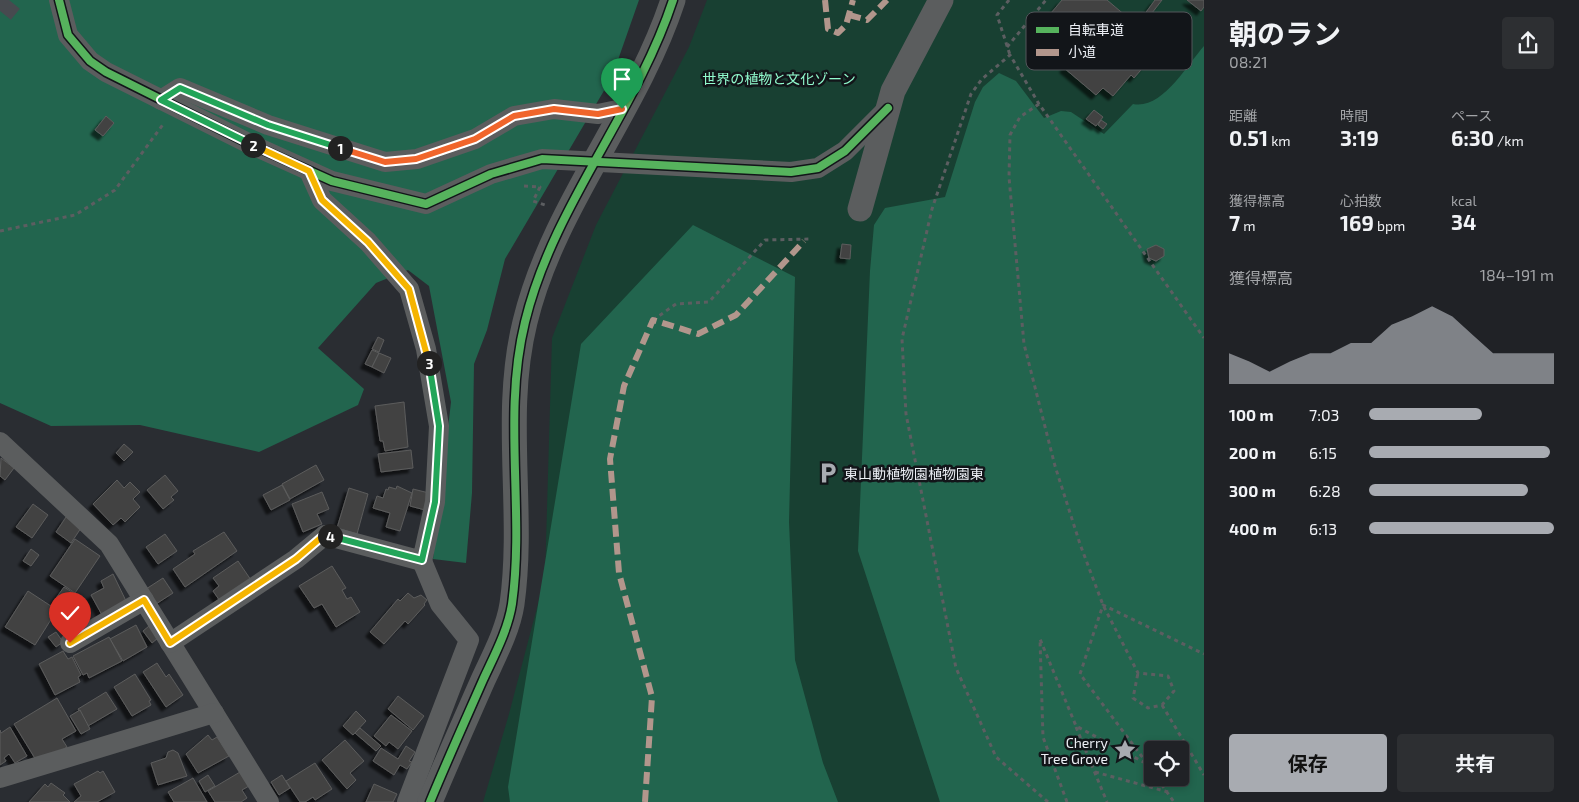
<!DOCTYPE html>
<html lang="ja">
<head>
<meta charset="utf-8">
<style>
  :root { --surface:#202226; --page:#2d2f32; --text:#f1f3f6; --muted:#a2a4a7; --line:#3d3f43; --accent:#a8abb1 }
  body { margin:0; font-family:"Exo 2","Noto Sans JP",sans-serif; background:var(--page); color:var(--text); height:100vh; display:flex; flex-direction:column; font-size:19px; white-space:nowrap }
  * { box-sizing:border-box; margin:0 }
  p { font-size:16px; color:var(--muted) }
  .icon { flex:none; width:28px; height:28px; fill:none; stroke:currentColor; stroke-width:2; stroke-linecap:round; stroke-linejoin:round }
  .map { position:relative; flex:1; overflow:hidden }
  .details { display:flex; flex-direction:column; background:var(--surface); width:375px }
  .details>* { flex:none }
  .buttons { position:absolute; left:1144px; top:741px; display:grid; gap:10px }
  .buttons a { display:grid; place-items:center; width:45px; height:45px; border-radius:5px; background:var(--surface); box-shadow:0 2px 8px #0003,0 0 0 1px var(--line); font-size:25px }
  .pin { position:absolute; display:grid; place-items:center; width:42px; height:42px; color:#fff; margin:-51px -21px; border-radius:50% 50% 50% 0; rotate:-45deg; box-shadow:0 0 5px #0007 }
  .pin .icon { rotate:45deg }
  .km { position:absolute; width:25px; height:25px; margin:-12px; border-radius:50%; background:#222; color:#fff; font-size:14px; line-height:25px; text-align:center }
  .round { display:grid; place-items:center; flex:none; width:52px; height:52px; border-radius:5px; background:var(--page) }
  .headline { display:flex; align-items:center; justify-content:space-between; height:85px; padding:0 25px }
  h1 { font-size:28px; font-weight:700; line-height:38px }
  .stats { display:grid; grid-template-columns:repeat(3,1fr); gap:8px; height:85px; padding:5px 25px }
  .stats div { display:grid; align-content:center }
  .stats b { font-size:21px; font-weight:700 }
  .stats small { font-size:14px; font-weight:400 }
  .stats p { font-size:14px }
  .chart { height:140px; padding:10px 25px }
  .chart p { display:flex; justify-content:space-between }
  .chart svg { width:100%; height:90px; margin-top:5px; fill:var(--accent); opacity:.7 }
  .cta { display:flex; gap:10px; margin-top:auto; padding:10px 25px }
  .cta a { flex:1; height:58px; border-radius:5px; background:var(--accent); color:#111; font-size:20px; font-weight:700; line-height:58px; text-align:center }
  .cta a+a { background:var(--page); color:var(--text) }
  ul { padding:0 25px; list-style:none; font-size:16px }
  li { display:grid; grid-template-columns:80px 60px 1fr; align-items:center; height:38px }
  li i { height:12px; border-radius:6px; background:var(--accent) }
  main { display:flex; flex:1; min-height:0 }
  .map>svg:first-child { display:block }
  .green { fill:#184032; fill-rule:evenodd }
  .forest { fill:#22654e; fill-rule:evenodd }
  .building { fill:#424343; stroke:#5c5c5c; filter:url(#shadow) }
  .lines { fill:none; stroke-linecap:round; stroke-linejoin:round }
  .motorway-tunnel { stroke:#474a4f; stroke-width:28; stroke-dasharray:28 14; stroke-linecap:butt }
  .path { stroke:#5c5e61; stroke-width:3; stroke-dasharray:4 4; stroke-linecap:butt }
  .minor { stroke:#5b5d5e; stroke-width:20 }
  .tertiary { stroke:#5b5d5e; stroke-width:25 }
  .quiet { stroke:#b2968c; stroke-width:6; stroke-dasharray:12 6; stroke-linecap:butt }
  .cycleway-casing { stroke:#121519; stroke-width:11 }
  .cycleway { stroke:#56b35d; stroke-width:8 }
  .split-1-casing { stroke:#fff; stroke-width:10 }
  .split-2-casing { stroke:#fff; stroke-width:10 }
  .split-3-casing { stroke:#fff; stroke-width:10 }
  .split-4-casing { stroke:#fff; stroke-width:10 }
  .split-5-casing { stroke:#fff; stroke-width:10 }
  .split-1 { stroke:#f0652b; stroke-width:6 }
  .split-2 { stroke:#22a559; stroke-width:6 }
  .split-3 { stroke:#f5b400; stroke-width:6 }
  .split-4 { stroke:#22a559; stroke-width:6 }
  .split-5 { stroke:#f5b400; stroke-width:6 }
  .labels { text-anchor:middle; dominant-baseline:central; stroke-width:5; stroke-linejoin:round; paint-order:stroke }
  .park-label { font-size:14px; fill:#91fbce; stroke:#121519 }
  .poi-label { font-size:14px; fill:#eceff5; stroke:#121519; text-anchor:start }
  .key { fill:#121519; stroke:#53565b; stroke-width:1 }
  .key-label { font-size:14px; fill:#eceff5 }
</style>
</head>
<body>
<main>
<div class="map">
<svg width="1204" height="802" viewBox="0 0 1204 802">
  <defs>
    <filter id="shadow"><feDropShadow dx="-4.5" dy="4.5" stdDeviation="1" flood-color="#0009"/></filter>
  </defs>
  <rect width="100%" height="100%" fill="#2a2d32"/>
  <path class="green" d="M707 0H1204V802H483L509 714 545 577 552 338 596 225 689 47ZM1152 750H1180V778H1152Z"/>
  <g class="forest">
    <polygon points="0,0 639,0 612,77 505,259 487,330 474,364 472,493 466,563 433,559 451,402 429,286 408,270 376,283 318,348 364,389 358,405 259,452 140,425 51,426 0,403"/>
    <path d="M1204 46V802H940L858 551 870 271 874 225 885 208 945 197 975 102 983 87 999 73 1016 81 1044 118 1061 111 1071 112 1104 134 1133 104C1162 110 1187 65 1204 46ZM1152 750H1180V778H1152Z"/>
    <polygon points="693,225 795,277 789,522 795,660 823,763 838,802 510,802 508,787 581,344"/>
  </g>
  <g class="building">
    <polygon points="1062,0 1107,0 1133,22 1138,16 1163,37 1142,61 1146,64 1134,78 1131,75 1113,96 1103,88 1096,95 1064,68 1074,56 1065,48 1068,45 1062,40 1066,36 1046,19"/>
    <polygon points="1155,0 1162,0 1145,22 1141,19"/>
    <polygon points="1187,0 1204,0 1204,7 1201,11"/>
    <polygon points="1094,110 1103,117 1096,126 1086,119"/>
    <polygon points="106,116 114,123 103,136 95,130"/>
    <polygon points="1101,120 1107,124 1103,129 1098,125"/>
    <polygon points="842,244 851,245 850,259 840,258"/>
    <polygon points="1156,245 1164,249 1164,256 1156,261 1149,258 1147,249"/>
    <polygon points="378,337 384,340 379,352 372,349"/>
    <polygon points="372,350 379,353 372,367 365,364"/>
    <polygon points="379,353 391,358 384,373 372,367"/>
    <polygon points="404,402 408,447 385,451 383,441 380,441 375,406"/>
    <polygon points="124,444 133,452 124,461 116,453"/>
    <polygon points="411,450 413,468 381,472 378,454"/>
    <polygon points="1,458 14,468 5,480 0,476"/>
    <polygon points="316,465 324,480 290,499 282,484"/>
    <polygon points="165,475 178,491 171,497 174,500 163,509 147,490"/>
    <polygon points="117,480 124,488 130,482 140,492 133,499 140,507 125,522 121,518 113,525 93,504"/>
    <polygon points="282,485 290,500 271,510 263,495"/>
    <polygon points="397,486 412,493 400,531 386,527 390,513 373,508 377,496 383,498 386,489 388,490 389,487 396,489"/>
    <polygon points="349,488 368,494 357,534 337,528"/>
    <polygon points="413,489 429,493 425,510 410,506"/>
    <polygon points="322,492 329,509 317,514 322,524 303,532 292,504"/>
    <polygon points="33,504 48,515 32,538 16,527"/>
    <polygon points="66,517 81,528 71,543 56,532"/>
    <polygon points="224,532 237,551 185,587 173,569 195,554 193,551"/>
    <polygon points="165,534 177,551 158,564 146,547"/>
    <polygon points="75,539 100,556 75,593 50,576"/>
    <polygon points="31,549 39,555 31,566 23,561"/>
    <polygon points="238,561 251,580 220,601 213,591 219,586 213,578"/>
    <polygon points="332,566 346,588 342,590 347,599 351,597 360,612 336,627 322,604 314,608 299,586"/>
    <polygon points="113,574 127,603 102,615 91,595 104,588 101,581"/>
    <polygon points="163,578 173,593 156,604 146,589"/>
    <polygon points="64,587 75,594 65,608 54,601"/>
    <polygon points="28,591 57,610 35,645 5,627"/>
    <polygon points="408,593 414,598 421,595 427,600 424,604 425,605 408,624 405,621 384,644 370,632 398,599 400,601"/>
    <polygon points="136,625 147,647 123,661 110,639"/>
    <polygon points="149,626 158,638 152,643 143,631"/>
    <polygon points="56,632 63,642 56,647 48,637"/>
    <polygon points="109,637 122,661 89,678 87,673 83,675 73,656"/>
    <polygon points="63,651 68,659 72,657 81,675 78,677 80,682 55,695 39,664"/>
    <polygon points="157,663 166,677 169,674 183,695 166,707 143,672"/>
    <polygon points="135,674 151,700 149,701 151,705 132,716 114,687"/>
    <polygon points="106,692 117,709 88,726 78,709"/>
    <polygon points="398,696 424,716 413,730 388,709"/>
    <polygon points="57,698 76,731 62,739 67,747 53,756 36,760 14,724"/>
    <polygon points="80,710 90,729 81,734 70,716"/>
    <polygon points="356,711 366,721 353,735 343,726"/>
    <polygon points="391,715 412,731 398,749 389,742 386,746 374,736"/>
    <polygon points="10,727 27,756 15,763 9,754 4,758 6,761 0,765 0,730 1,733"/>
    <polygon points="360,728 381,746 376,751 355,733"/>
    <polygon points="208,735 212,740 217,737 229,756 198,773 186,754"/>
    <polygon points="345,740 364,761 350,773 356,780 347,789 322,760"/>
    <polygon points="406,746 415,752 409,761 412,762 407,769 400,765 394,775 373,761 381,748 398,759"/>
    <polygon points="173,750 178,753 187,776 158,785 151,763 166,758 168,752"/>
    <polygon points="315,763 332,789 315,800 313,797 305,802 300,802 286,781"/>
    <polygon points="98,771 100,773 103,771 115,792 97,802 74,802 81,796 74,784"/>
    <polygon points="240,772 249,786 242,790 247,798 241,802 215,802 208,791"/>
    <polygon points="208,775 215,786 205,792 199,781"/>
    <polygon points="282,775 290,788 279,795 271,782"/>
    <polygon points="193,778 207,802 174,802 168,792"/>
    <polygon points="51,783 65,793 63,795 70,802 29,802 45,784 48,787"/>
    <polygon points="374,784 397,794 393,802 366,802"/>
  </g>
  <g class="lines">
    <polyline class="motorway-tunnel" points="0,11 9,0"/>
    <g class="path">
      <polyline points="1009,0 997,15 1010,55"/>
      <polyline points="1007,47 1046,0"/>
      <polyline points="1039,104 1020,117 1010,135 1009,177 1024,344 1055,466 1080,544 1103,605 1138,673 1168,676 1174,691 1162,705 1148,708 1133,698 1138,673"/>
      <polyline points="524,186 540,187 533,201 548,206"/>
      <polyline points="0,231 75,215 115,190 164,123"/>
      <polyline points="653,320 676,304 709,302 765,240 810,239"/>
      <polyline points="1162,705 1204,775"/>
      <polyline points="1076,727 1107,802"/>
      <polyline points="1152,770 1080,674 1103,605 1204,654"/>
      <polyline points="1095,772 1168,792"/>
      <polyline points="1157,778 1174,802"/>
      <polyline points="1048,802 996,757 956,668 906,414 902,339 932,209 971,94 982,79 1010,55 1039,104 1204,338"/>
      <polyline points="1067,802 1043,737 1040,639 1076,726 1149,765"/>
    </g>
    <g class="minor">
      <polyline points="59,0 68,35 90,61 106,72 250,144 332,181 426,204 491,174 542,159 791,172 818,168 845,151 888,108"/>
      <polyline points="161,100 180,88 268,125 385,162 417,159 475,139 514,116 554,109 598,114 622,109"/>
      <polyline points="0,442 109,544 269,802"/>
      <polyline points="70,643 144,600"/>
      <polyline points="170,643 296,559 325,535 422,561 435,502 439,426 426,349 409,289 368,242 322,200 309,171"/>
      <polyline points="0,778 214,713"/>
      <polyline points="407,802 469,640 440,604 422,561"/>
    </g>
    <g class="tertiary">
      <polyline points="860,209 893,91 941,0"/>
      <path d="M430 802C447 761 465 721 483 680 494 656 508 630 512 604 525 511 502 415 525 322 553 206 636 113 673 0"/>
    </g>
    <g class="quiet">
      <polyline points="825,0 828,29 838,33 846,25 853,0"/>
      <polyline points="849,15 867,20 887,0"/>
      <polyline points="645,802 652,697 619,573 610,459 624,386 653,320 698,334 736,315 804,241"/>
    </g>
    <g class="cycleway-casing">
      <g id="cycleway">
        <polyline points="59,0 68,35 90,61 106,72 250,144 332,181 426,204 491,174 542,159 791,172 818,168 845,151 888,108"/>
        <path d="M430 802C447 761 465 721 483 680 494 656 508 630 512 604 525 511 502 415 525 322 553 206 636 113 673 0"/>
      </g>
    </g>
    <use href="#cycleway" class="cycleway"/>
  </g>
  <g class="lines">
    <g class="split-1-casing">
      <polyline id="split-1" points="340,148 385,162 416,159 475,139 514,116 554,109 598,114 622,109"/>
    </g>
    <g class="split-2-casing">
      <polyline id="split-2" points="253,145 161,100 180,88 268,125 340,148"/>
    </g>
    <g class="split-3-casing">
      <polyline id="split-3" points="253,145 309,171 322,200 368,242 409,289 429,363"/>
    </g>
    <g class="split-4-casing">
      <polyline id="split-4" points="330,536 422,560 435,502 439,426 429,363"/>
    </g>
    <g class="split-5-casing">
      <polyline id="split-5" points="70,643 144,600 170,643 296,559 324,535 330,536"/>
    </g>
    <use href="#split-1" class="split-1"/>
    <use href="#split-2" class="split-2"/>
    <use href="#split-3" class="split-3"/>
    <use href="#split-4" class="split-4"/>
    <use href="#split-5" class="split-5"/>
  </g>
  <defs>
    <g id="parking-bare" transform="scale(1.725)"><path d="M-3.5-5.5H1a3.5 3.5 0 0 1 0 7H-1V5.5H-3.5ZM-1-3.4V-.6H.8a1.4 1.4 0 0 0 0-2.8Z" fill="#a8abb1" stroke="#121519" stroke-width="2.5" paint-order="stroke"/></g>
    <g id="sight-bare" transform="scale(1.725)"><path d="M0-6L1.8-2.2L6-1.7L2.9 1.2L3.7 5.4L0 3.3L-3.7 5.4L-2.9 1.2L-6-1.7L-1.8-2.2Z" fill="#a8abb1" stroke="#121519" stroke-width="2.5" paint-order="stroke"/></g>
  </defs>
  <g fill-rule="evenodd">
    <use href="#parking-bare" x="828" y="473"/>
    <use href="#sight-bare" x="1125" y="750"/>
  </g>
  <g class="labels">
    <g class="park-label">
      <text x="779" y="78">世界の植物と文化ゾーン</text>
    </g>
    <g class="poi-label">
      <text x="844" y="473">東山動植物園植物園東</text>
      <text x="1108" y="742" text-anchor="end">Cherry<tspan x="1108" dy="16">Tree Grove</tspan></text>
    </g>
  </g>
  <rect x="1026" y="12" width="166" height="58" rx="8" class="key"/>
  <rect x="1036" y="27" width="23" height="6" fill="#56b35d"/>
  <rect x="1036" y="49" width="23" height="7" fill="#b2968c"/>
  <g class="key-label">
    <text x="1068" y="35">自転車道</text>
    <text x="1068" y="57">小道</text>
  </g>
</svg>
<div class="buttons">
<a><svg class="icon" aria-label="locate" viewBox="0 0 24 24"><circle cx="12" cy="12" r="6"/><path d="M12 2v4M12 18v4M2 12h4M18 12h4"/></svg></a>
</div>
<div class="pin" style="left:622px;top:109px;background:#1e9e55"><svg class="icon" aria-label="arrive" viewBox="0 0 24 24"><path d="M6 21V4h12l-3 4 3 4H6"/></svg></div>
<div class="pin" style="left:70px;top:643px;background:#d93025"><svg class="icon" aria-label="check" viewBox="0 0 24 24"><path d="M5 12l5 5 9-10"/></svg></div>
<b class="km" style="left:340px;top:148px">1</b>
<b class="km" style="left:253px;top:145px">2</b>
<b class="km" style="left:429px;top:363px">3</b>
<b class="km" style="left:330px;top:536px">4</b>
</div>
<section class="details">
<div class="headline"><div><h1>朝のラン</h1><p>08:21</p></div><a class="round"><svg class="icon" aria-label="share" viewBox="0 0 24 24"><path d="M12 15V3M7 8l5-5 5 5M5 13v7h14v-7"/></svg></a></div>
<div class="stats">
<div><p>距離</p><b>0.51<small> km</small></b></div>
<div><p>時間</p><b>3:19</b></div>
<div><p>ペース</p><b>6:30<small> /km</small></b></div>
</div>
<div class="stats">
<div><p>獲得標高</p><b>7<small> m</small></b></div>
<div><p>心拍数</p><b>169<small> bpm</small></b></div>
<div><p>kcal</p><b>34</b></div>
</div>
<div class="chart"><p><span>獲得標高</span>184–191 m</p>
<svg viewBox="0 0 160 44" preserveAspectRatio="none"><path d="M0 44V29L10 33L20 38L30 33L40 29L50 29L60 24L70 24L80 15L90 11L100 6L110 11L120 20L130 29L140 29L150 29L160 29V44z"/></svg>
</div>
<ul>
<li><b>100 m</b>7:03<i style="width:61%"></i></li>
<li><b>200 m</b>6:15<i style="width:98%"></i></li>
<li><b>300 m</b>6:28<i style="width:86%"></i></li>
<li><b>400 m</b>6:13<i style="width:100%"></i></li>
</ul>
<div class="cta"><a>保存</a><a>共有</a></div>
</section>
</main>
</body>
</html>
